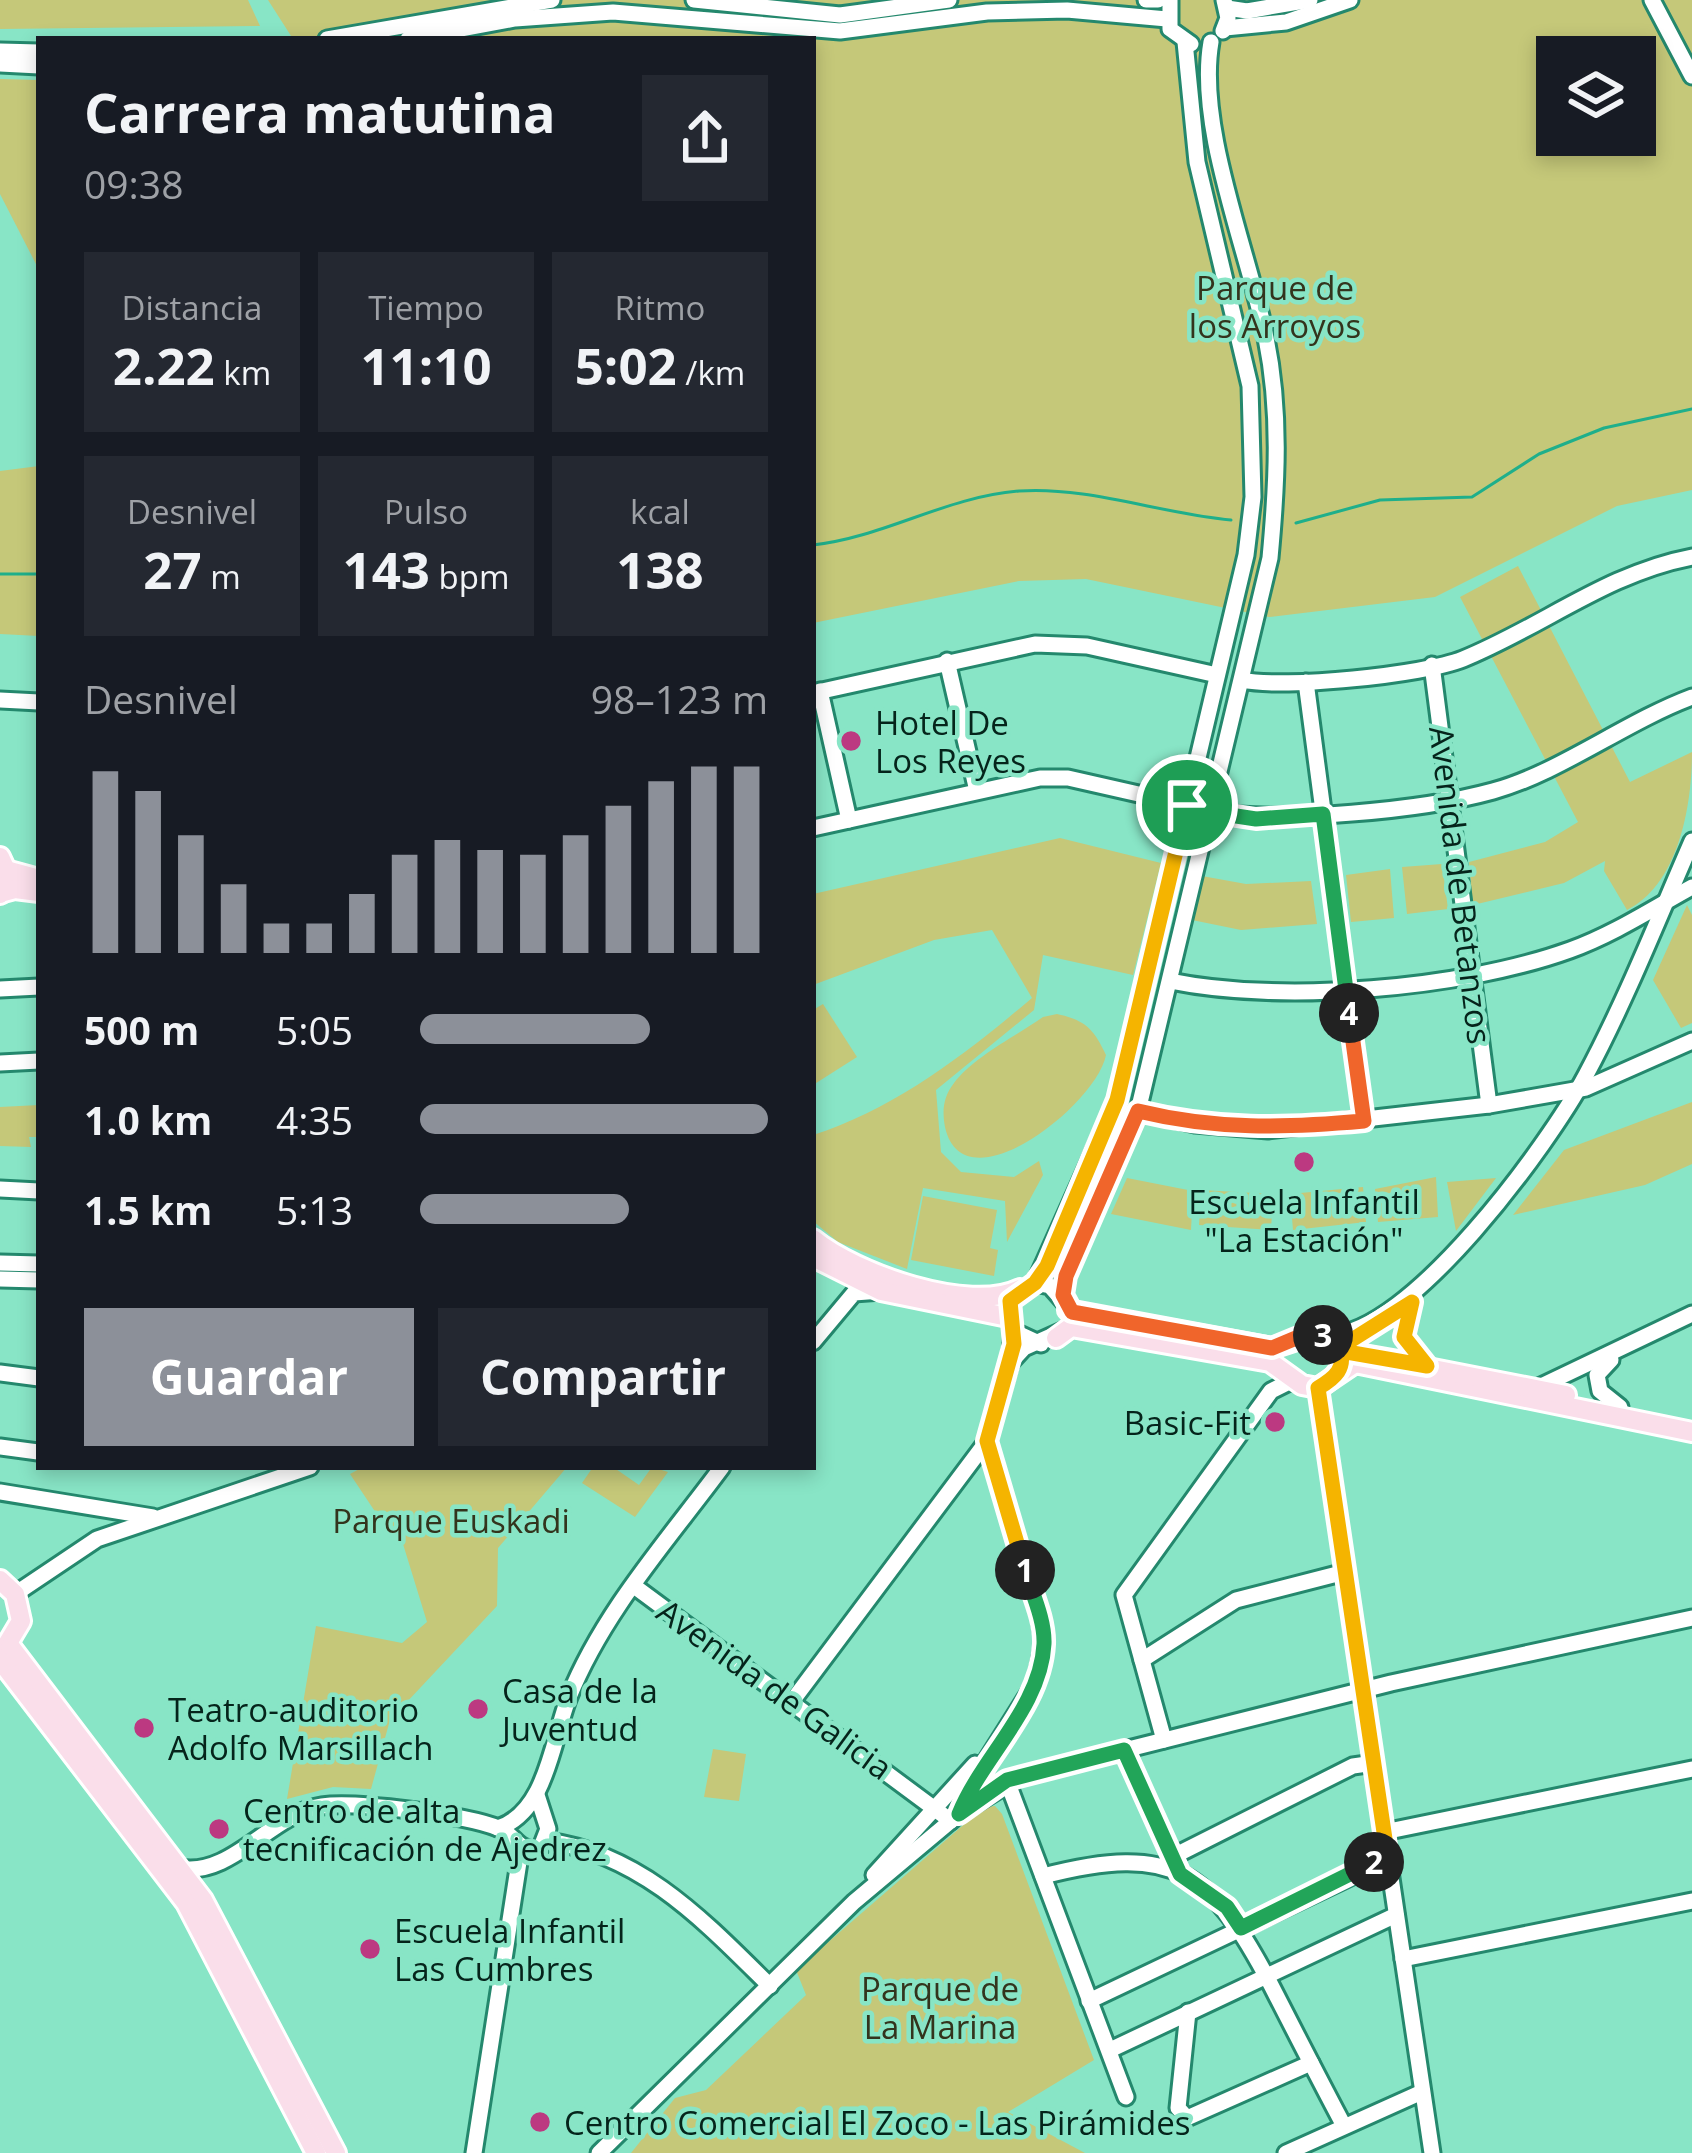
<!DOCTYPE html>
<html lang="es">
<head>
<meta charset="utf-8">
<style>
  :root { --surface:#171b24; --page:#242831; --text:#f1f3f6; --muted:#9ea1a6; --accent:#8c9099 }
  body { margin:0; font-family:"Open Sans",sans-serif; background:var(--page); color:var(--text); height:100vh; display:flex; flex-direction:column; font-size:45px; white-space:nowrap }
  * { box-sizing:border-box; margin:0 }
  p { font-size:39px; color:var(--muted) }
  .icon { flex:none; width:66px; height:66px; fill:none; stroke:currentColor; stroke-width:2; stroke-linecap:round; stroke-linejoin:round }
  .map { position:relative; flex:1; overflow:hidden }
  .panel { position:absolute; left:36px; top:36px; width:780px; height:1434px; display:flex; flex-direction:column; background:var(--surface); border-radius:0px; box-shadow:0 6px 18px #0003 }
  .panel>* { flex:none }
  .controls { position:absolute; left:1536px; top:36px; display:grid; gap:24px }
  .controls a { display:grid; place-items:center; width:120px; height:120px; border-radius:0px; background:var(--surface); box-shadow:0 6px 18px #0003; font-size:60px }
  .pin { position:absolute; display:grid; place-items:center; width:102px; height:102px; color:#fff; margin:-51px; border:6px solid #fff; border-radius:50%; box-shadow:0 3px 12px #0007 }
  .km { position:absolute; width:60px; height:60px; margin:-30px; border-radius:50%; background:#222; color:#fff; font-size:33px; line-height:60px; text-align:center }
  .round { display:grid; place-items:center; flex:none; width:126px; height:126px; border-radius:0px; background:var(--page) }
  .summary { display:flex; align-items:center; justify-content:space-between; height:204px; padding:0 48px }
  h1 { font-size:54px; font-weight:700; line-height:90px }
  .metrics { display:grid; grid-template-columns:repeat(3,1fr); gap:18px; height:204px; padding:12px 48px }
  .metrics div { display:grid; align-content:center; border-radius:0px; background:var(--page); text-align:center }
  .metrics b { font-size:51px; font-weight:700 }
  .metrics small { font-size:33px; font-weight:400 }
  .metrics p { font-size:33px }
  .chart { height:336px; padding:24px 48px }
  .chart p { display:flex; justify-content:space-between }
  .chart svg { width:100%; height:216px; margin-top:12px; stroke:var(--accent); stroke-width:6 }
  .button { display:flex; gap:24px; margin-top:auto; padding:24px 48px }
  .button a { flex:1; height:138px; border-radius:0px; background:var(--accent); color:#fff; font-size:48px; font-weight:700; line-height:138px; text-align:center }
  .button a+a { background:var(--page); color:var(--text) }
  ul { padding:0 48px; list-style:none; font-size:39px }
  li { display:grid; grid-template-columns:192px 144px 1fr; align-items:center; height:90px }
  li i { height:30px; border-radius:15px; background:var(--accent) }
  .map>svg:first-child { display:block }
  .green { fill:#c5c879; fill-rule:evenodd }
  .lines { fill:none; stroke-linecap:round; stroke-linejoin:round }
  .stream { stroke:#1faf8b; stroke-width:3 }
  .minor-casing { stroke:#24886d; stroke-width:21 }
  .major-casing { stroke:#fff; stroke-width:24 }
  .minor { stroke:#fff; stroke-width:15 }
  .major { stroke:#fadeea; stroke-width:18 }
  .split-1-casing { stroke:#fff; stroke-width:24 }
  .split-2-casing { stroke:#fff; stroke-width:24 }
  .split-3-casing { stroke:#fff; stroke-width:24 }
  .split-4-casing { stroke:#fff; stroke-width:24 }
  .split-5-casing { stroke:#fff; stroke-width:24 }
  .split-1 { stroke:#f5b400; stroke-width:15 }
  .split-2 { stroke:#22a559; stroke-width:15 }
  .split-3 { stroke:#f5b400; stroke-width:15 }
  .split-4 { stroke:#f0652b; stroke-width:15 }
  .split-5 { stroke:#22a559; stroke-width:15 }
  .poi-dot { fill:#bc3981; stroke:#88e5c6; stroke-width:4.5 }
  .labels { text-anchor:middle; dominant-baseline:central; stroke-width:9; stroke-linejoin:round; paint-order:stroke }
  .park-label { font-size:33px; fill:#33341d; stroke:#88e5c6 }
  .poi-label { font-size:33px; fill:#05241b; stroke:#88e5c6; text-anchor:start }
  .street-label { font-size:33px; fill:#05241b; stroke:#88e5c6 }
</style>
</head>
<body>
<div class="map">
<svg width="1692" height="2153" viewBox="0 0 1692 2153">
  <rect width="100%" height="100%" fill="#88e5c6"/>
  <g class="green">
    <polygon points="0,0 248,0 260,26 0,29"/>
    <path d="M268 0H1692V490L1617 506 1435 597 1269 617 1086 579 1019 581 813 623V39H293ZM1557 57H1635V135H1557Z"/>
    <polygon points="0,79 39,80 39,270 0,194"/>
    <polygon points="39,466 39,636 0,634 0,471"/>
    <path d="M1518 566 1630 782 1692 752C1692 805 1679 884 1627 910L1604 871 1605 861 1564 883 1473 905 1469 862 1545 842 1578 822 1460 597Z"/>
    <path d="M1060 838 1161 863 1133 975 1043 955 1034 1010 936 1090 941 1152 961 1172 1014 1177 1039 1161 1043 1175 1007 1242 1005 1201 923 1188 907 1269 838 1242 813 1221V1135C895 1109 967 1053 1032 998L992 930 934 940 813 985V894Z"/>
    <polygon points="1442,864 1448,909 1407,914 1402,867"/>
    <polygon points="1390,869 1394,918 1351,922 1346,875"/>
    <polygon points="1202,876 1246,884 1311,881 1317,924 1241,930 1192,920"/>
    <polygon points="1687,905 1692,915 1692,1023 1681,1028 1653,980"/>
    <polygon points="823,1004 857,1057 813,1085 813,1010"/>
    <path d="M1057 1014C1085 1020 1094 1029 1106 1055 1096 1106 963 1209 945 1127 942 1111 943 1097 954 1083 973 1057 1016 1036 1043 1017Z"/>
    <polygon points="1692,1102 1692,1164 1645,1185 1513,1215 1564,1150"/>
    <polygon points="39,1105 39,1137 29,1137 31,1147 0,1146 0,1107"/>
    <polygon points="1436,1177 1438,1217 1378,1222 1375,1189"/>
    <polygon points="1127,1178 1193,1191 1191,1230 1111,1214"/>
    <polygon points="1496,1178 1456,1231 1447,1182"/>
    <polygon points="1363,1187 1366,1222 1293,1230 1290,1194"/>
    <polygon points="1201,1190 1273,1194 1271,1230 1199,1225"/>
    <polygon points="923,1196 997,1210 990,1248 998,1250 994,1276 911,1260"/>
    <polygon points="363,1467 567,1467 498,1548 497,1606 390,1720 371,1789 333,1787 287,1799 316,1626 402,1643 427,1622 399,1531 378,1516 350,1474"/>
    <polygon points="593,1467 613,1467 639,1485 652,1467 668,1472 635,1517 582,1483"/>
    <polygon points="713,1749 746,1754 739,1801 704,1797"/>
    <polygon points="995,1806 1002,1814 1094,2060 1008,2112 1085,2153 631,2153 675,2098 706,2090 806,1995 796,1970 984,1807"/>
  </g>
  <g class="lines">
    <g class="stream">
      <polyline points="1296,523 1380,500 1472,497 1539,454 1604,428 1692,409"/>
      <path d="M813 545C885 537 945 497 1019 491 1088 486 1162 514 1231 520"/>
      <polyline points="0,574 39,574"/>
    </g>
    <g class="minor-casing">
      <g id="minor">
        <polyline points="694,0 840,15 949,0"/>
        <polyline points="1146,0 1158,0"/>
        <polyline points="1170,0 1170,29 1191,44"/>
        <polyline points="1652,0 1692,76"/>
        <polyline points="1227,8 1247,11 1310,0"/>
        <polyline points="1225,28 1286,22 1350,0"/>
        <polyline points="1223,31 1228,18 1224,0"/>
        <polyline points="327,39 552,0"/>
        <polyline points="408,39 515,19 613,12 840,31 987,12 1067,10 1167,19"/>
        <polyline points="0,51 39,52"/>
        <polyline points="0,64 39,66"/>
        <polyline points="947,661 977,791"/>
        <polyline points="1432,665 1489,1105"/>
        <path d="M1242 680C1284 689 1423 675 1463 659 1542 627 1607 573 1692 557"/>
        <polyline points="1306,682 1364,1121"/>
        <polyline points="820,691 849,820"/>
        <polyline points="813,693 1035,644 1087,646 1217,675"/>
        <polyline points="0,700 39,702"/>
        <path d="M1210 812C1284 823 1420 811 1493 791 1559 773 1625 722 1692 697"/>
        <polyline points="813,828 1040,778 1068,778 1187,805"/>
        <path d="M1170 981C1282 1004 1462 989 1570 950 1614 934 1652 909 1692 887"/>
        <polyline points="0,989 39,987"/>
        <polyline points="0,1063 39,1061"/>
        <polyline points="1138,1111 1195,1124 1268,1130 1489,1105 1586,1088 1692,1041"/>
        <polyline points="0,1189 39,1191"/>
        <polyline points="0,1263 39,1264"/>
        <polyline points="0,1279 39,1280"/>
        <polyline points="1035,1283 1117,1100 1246,555 1253,497 1250,386 1197,162 1185,42"/>
        <path d="M1063 1296 1066 1276 1138 1111 1270 558C1277 483 1281 412 1266 338 1249 253 1196 127 1211 42"/>
        <polyline points="1412,1302 1404,1337 1427,1366"/>
        <path d="M1328 1335C1409 1337 1550 1143 1586 1075 1626 1000 1658 919 1692 841"/>
        <polyline points="813,1342 854,1293 881,1291"/>
        <polyline points="1041,1344 1013,1331 1010,1301 1035,1283 1050,1286 1065,1303"/>
        <polyline points="1611,1360 1597,1375 1600,1391 1620,1407"/>
        <polyline points="1012,1361 1024,1348 1062,1331"/>
        <polyline points="0,1373 39,1378"/>
        <polyline points="1318,1388 1432,2153"/>
        <polyline points="1537,1388 1692,1314"/>
        <polyline points="0,1447 38,1452"/>
        <polyline points="0,1492 153,1517"/>
        <polyline points="634,1586 951,1821"/>
        <polyline points="15,1594 97,1539 310,1467"/>
        <polyline points="1142,1660 1236,1600 1345,1572"/>
        <polyline points="793,1700 987,1441"/>
        <polyline points="1164,1740 1124,1595 1271,1391 1291,1381 1301,1384"/>
        <polyline points="1124,1750 1176,1866"/>
        <polyline points="1007,1781 1126,2097"/>
        <polyline points="537,1795 548,1829 541,1847"/>
        <polyline points="962,1812 1021,1776 1391,1683 1692,1618"/>
        <path d="M498 1828C547 1812 552 1740 569 1697 603 1612 668 1540 722 1467"/>
        <polyline points="1384,1832 1692,1769"/>
        <path d="M546 1841C641 1853 705 1922 770 1986"/>
        <polyline points="1172,1857 1353,1766 1374,1763"/>
        <path d="M180 1868C231 1878 272 1813 322 1806 354 1801 467 1815 498 1828 515 1834 516 1850 536 1850"/>
        <polyline points="874,1875 975,1764"/>
        <path d="M1043 1876C1174 1842 1211 1871 1271 1985 1295 2032 1319 2079 1344 2126"/>
        <polyline points="1403,1959 1692,1901"/>
        <polyline points="1089,2001 1388,1859"/>
        <polyline points="1188,2012 1178,2108 1187,2118 1311,2063"/>
        <polyline points="1110,2050 1396,1915"/>
        <polyline points="474,2153 521,1849"/>
        <polyline points="599,2153 854,1902 959,1814 976,1777 1036,1682 1044,1642 1040,1618 987,1441 1010,1363 1013,1331"/>
        <polyline points="1286,2153 1422,2092"/>
      </g>
    </g>
    <g class="major-casing">
      <g id="major">
        <polyline points="0,857 6,870 0,894"/>
        <polyline points="6,870 39,879"/>
        <polyline points="0,893 15,889 39,892"/>
        <path d="M813 1239C856 1274 969 1314 1020 1289"/>
        <polyline points="813,1257 881,1291 1008,1317"/>
        <polyline points="1068,1310 1272,1348 1318,1333 1336,1342 1342,1358"/>
        <polyline points="1056,1338 1071,1327 1270,1362 1302,1385 1318,1388 1355,1363 1692,1432"/>
        <polyline points="1341,1351 1566,1395"/>
        <polyline points="0,1580 15,1594 21,1621 3,1651"/>
        <polyline points="10,1646 203,1900 336,2153"/>
        <polyline points="0,1660 186,1903 316,2153"/>
      </g>
    </g>
    <use href="#minor" class="minor"/>
    <use href="#major" class="major"/>
  </g>
  <g class="lines">
    <g class="split-1-casing">
      <polyline id="split-1" points="1025,1570 987,1441 1014,1344 1010,1301 1035,1283 1047,1266 1117,1100 1187,805"/>
    </g>
    <g class="split-2-casing">
      <path id="split-2" d="M1025 1570C1032 1593 1045 1620 1044 1644 1041 1707 982 1757 959 1814L1007 1780 1124 1750 1180 1874 1227 1907 1241 1928 1374 1862"/>
    </g>
    <g class="split-3-casing">
      <path id="split-3" d="M1323 1335 1341 1351 1427 1366 1404 1337 1412 1302 1339 1348C1347 1368 1335 1378 1318 1388L1388 1859 1374 1862"/>
    </g>
    <g class="split-4-casing">
      <path id="split-4" d="M1323 1335 1308 1333 1272 1348 1072 1312 1063 1295 1066 1276 1138 1111C1216 1130 1285 1128 1364 1121L1349 1013"/>
    </g>
    <g class="split-5-casing">
      <polyline id="split-5" points="1187,805 1189,798 1211,803 1210,812 1256,819 1323,814 1349,1013"/>
    </g>
    <use href="#split-1" class="split-1"/>
    <use href="#split-2" class="split-2"/>
    <use href="#split-3" class="split-3"/>
    <use href="#split-4" class="split-4"/>
    <use href="#split-5" class="split-5"/>
  </g>
  <g class="poi-dot">
    <circle cx="851" cy="741" r="12"/>
    <circle cx="1304" cy="1162" r="12"/>
    <circle cx="1275" cy="1422" r="12"/>
    <circle cx="478" cy="1709" r="12"/>
    <circle cx="144" cy="1728" r="12"/>
    <circle cx="219" cy="1829" r="12"/>
    <circle cx="370" cy="1949" r="12"/>
    <circle cx="540" cy="2122" r="12"/>
  </g>
  <g class="labels">
    <g class="park-label">
      <text x="1275" y="287">Parque de<tspan x="1275" dy="38">los Arroyos</tspan></text>
      <text x="451" y="1520">Parque Euskadi</text>
      <text x="940" y="1988">Parque de<tspan x="940" dy="38">La Marina</tspan></text>
    </g>
    <g class="poi-label">
      <text x="875" y="722">Hotel De<tspan x="875" dy="38">Los Reyes</tspan></text>
      <text x="1304" y="1201" text-anchor="middle">Escuela Infantil<tspan x="1304" dy="38">"La Estación"</tspan></text>
      <text x="1251" y="1422" text-anchor="end">Basic-Fit</text>
      <text x="502" y="1690">Casa de la<tspan x="502" dy="38">Juventud</tspan></text>
      <text x="168" y="1709">Teatro-auditorio<tspan x="168" dy="38">Adolfo Marsillach</tspan></text>
      <text x="243" y="1810">Centro de alta<tspan x="243" dy="38">tecnificación de Ajedrez</tspan></text>
      <text x="394" y="1930">Escuela Infantil<tspan x="394" dy="38">Las Cumbres</tspan></text>
      <text x="564" y="2122">Centro Comercial El Zoco - Las Pirámides</text>
    </g>
    <g class="street-label">
      <text transform="translate(1461 885) rotate(83)">Avenida de Betanzos</text>
      <text transform="translate(775 1689) rotate(36)">Avenida de Galicia</text>
    </g>
  </g>
</svg>
<div class="controls">
<a><svg class="icon" aria-label="layers" viewBox="0 0 24 24"><path d="M12 4l9 5-9 5-9-5zM3 14l9 5 9-5"/></svg></a>
</div>
<div class="pin" style="left:1187px;top:805px;background:#1e9e55"><svg class="icon" aria-label="arrive" viewBox="0 0 24 24"><path d="M6 21V4h12l-3 4 3 4H6"/></svg></div>
<b class="km" style="left:1025px;top:1570px">1</b>
<b class="km" style="left:1374px;top:1862px">2</b>
<b class="km" style="left:1323px;top:1335px">3</b>
<b class="km" style="left:1349px;top:1013px">4</b>
<section class="panel">
<div class="summary"><div><h1>Carrera matutina</h1><p>09:38</p></div><a class="round"><svg class="icon" aria-label="share" viewBox="0 0 24 24"><path d="M12 15V3M7 8l5-5 5 5M5 13v7h14v-7"/></svg></a></div>
<div class="metrics">
<div><p>Distancia</p><b>2.22<small> km</small></b></div>
<div><p>Tiempo</p><b>11:10</b></div>
<div><p>Ritmo</p><b>5:02<small> /km</small></b></div>
</div>
<div class="metrics">
<div><p>Desnivel</p><b>27<small> m</small></b></div>
<div><p>Pulso</p><b>143<small> bpm</small></b></div>
<div><p>kcal</p><b>138</b></div>
</div>
<div class="chart"><p><span>Desnivel</span>98–123 m</p>
<svg viewBox="0 0 160 44" preserveAspectRatio="none"><path d="M5 44V7M15 44V11M25 44V20M35 44V30M45 44V38M55 44V38M65 44V32M75 44V24M85 44V21M95 44V23M105 44V24M115 44V20M125 44V14M135 44V9M145 44V6M155 44V6"/></svg>
</div>
<ul>
<li><b>500 m</b>5:05<i style="width:66%"></i></li>
<li><b>1.0 km</b>4:35<i style="width:100%"></i></li>
<li><b>1.5 km</b>5:13<i style="width:60%"></i></li>
</ul>
<div class="button"><a>Guardar</a><a>Compartir</a></div>
</section>
</div>
</body>
</html>
